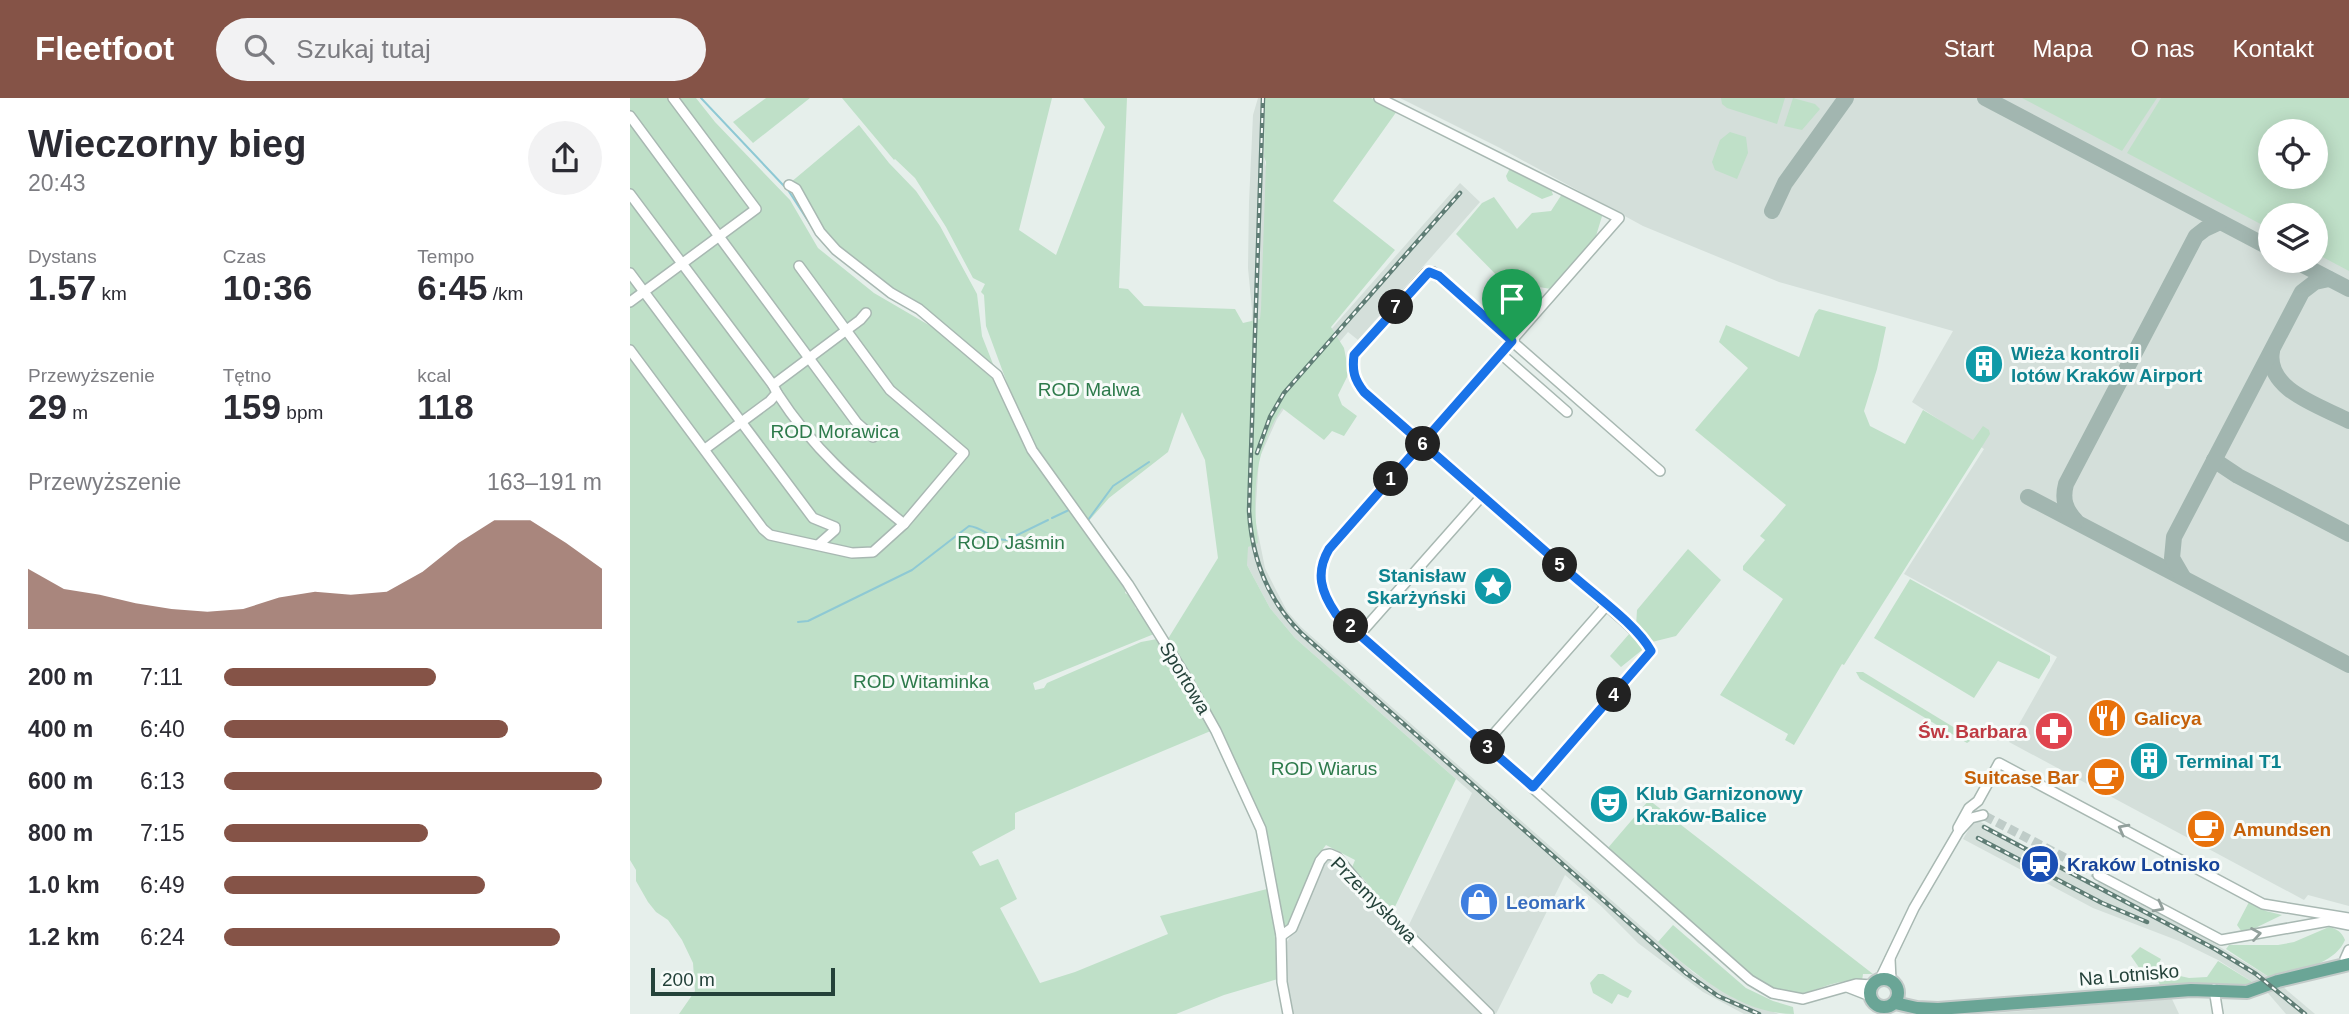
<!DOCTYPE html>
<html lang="pl">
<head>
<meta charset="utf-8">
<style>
  :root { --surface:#fff; --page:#f2f2f3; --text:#2b2b33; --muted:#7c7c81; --accent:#855347 }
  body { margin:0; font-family:Arial,sans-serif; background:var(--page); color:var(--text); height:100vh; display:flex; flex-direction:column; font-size:26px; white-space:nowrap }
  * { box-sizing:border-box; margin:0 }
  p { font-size:23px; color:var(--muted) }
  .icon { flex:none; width:38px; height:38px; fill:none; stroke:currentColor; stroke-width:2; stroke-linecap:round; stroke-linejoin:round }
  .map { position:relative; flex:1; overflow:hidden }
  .details { display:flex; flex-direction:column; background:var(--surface); width:630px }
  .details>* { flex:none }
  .fabs { position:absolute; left:1628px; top:21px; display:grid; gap:14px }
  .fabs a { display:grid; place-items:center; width:70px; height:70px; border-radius:50%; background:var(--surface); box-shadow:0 4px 18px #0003; font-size:35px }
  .scale { position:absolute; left:21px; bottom:18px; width:184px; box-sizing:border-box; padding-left:7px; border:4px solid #24423a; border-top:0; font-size:19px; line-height:24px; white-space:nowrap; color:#24423a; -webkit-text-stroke:5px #f7fbf9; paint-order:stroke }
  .pin { position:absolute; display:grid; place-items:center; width:60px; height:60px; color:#fff; margin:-72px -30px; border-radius:50% 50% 50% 0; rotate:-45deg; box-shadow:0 0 7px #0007 }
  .pin .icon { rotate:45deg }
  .km { position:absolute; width:35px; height:35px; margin:-18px; border-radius:50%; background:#222; color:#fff; font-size:19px; line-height:35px; text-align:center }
  .round { display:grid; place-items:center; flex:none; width:74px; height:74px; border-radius:37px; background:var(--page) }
  .head { display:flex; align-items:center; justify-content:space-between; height:119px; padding:0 28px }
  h1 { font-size:38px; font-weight:800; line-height:52px }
  .metrics { display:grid; grid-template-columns:repeat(3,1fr); gap:10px; height:119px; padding:7px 28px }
  .metrics div { display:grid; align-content:center }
  .metrics b { font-size:35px; font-weight:800 }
  .metrics small { font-size:19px; font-weight:400 }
  .metrics p { font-size:19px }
  .chart { height:196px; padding:14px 28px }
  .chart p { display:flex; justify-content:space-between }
  .chart svg { width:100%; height:126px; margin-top:7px; fill:var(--accent); opacity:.7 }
  ul { padding:0 28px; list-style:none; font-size:23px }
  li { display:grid; grid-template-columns:112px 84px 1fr; align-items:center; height:52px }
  li i { height:18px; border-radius:9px; background:var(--accent) }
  header { display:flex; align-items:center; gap:42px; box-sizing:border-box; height:98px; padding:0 35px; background:var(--accent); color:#fff }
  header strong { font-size:33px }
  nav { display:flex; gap:38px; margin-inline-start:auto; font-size:24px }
  .search { width:490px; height:63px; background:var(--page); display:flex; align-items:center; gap:18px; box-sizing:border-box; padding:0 24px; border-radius:38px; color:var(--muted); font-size:26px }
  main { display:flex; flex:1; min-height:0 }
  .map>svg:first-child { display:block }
  .built { fill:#d4dfda; fill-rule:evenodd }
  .green { fill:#bfe0c8; fill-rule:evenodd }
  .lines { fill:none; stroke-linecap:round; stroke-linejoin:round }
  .stream { stroke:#8ec9d4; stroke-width:2 }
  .taxiway { stroke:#a2b6b0; stroke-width:16 }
  .minor-tunnel { stroke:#bfccc8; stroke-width:9; stroke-dasharray:9 4.5; stroke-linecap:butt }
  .minor-casing { stroke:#a8b8b2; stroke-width:12 }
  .major-casing { stroke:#c2cac8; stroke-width:16 }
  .minor { stroke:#fff; stroke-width:9 }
  .major { stroke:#6aa596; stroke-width:12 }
  .rail-casing { stroke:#5f7d75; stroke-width:4.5 }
  .rail { stroke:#f7fbf9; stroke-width:2; stroke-dasharray:5; stroke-linecap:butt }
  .oneway { stroke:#92a09c }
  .route-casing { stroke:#fff; stroke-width:14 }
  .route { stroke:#1a73e8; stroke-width:9 }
  .labels { text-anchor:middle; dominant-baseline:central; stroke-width:6; stroke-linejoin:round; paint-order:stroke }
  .culture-label { font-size:19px; font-weight:bold; fill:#0d838f; stroke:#f7fbf9; text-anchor:start }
  .park-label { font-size:19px; fill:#2d7a4b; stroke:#f7fbf9 }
  .street-label { font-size:19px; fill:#24423a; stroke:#f7fbf9 }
  .food-label { font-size:19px; font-weight:bold; fill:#c56008; stroke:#f7fbf9; text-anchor:start }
  .health-label { font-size:19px; font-weight:bold; fill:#be3a42; stroke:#f7fbf9; text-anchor:end }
  .transit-label { font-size:19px; font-weight:bold; fill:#164399; stroke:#f7fbf9; text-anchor:start }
  .shop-label { font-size:19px; font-weight:bold; fill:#366cbe; stroke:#f7fbf9; text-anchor:start }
</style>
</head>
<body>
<header>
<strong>Fleetfoot</strong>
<div class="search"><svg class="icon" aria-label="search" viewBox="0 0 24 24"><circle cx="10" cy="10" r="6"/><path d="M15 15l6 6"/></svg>Szukaj tutaj</div>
<nav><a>Start</a><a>Mapa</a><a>O nas</a><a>Kontakt</a></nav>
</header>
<main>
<section class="details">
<div class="head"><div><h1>Wieczorny bieg</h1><p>20:43</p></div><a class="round"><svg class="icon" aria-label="share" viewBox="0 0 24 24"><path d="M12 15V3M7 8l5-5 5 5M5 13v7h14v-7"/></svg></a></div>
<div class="metrics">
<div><p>Dystans</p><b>1.57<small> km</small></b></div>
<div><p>Czas</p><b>10:36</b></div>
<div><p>Tempo</p><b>6:45<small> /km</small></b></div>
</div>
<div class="metrics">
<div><p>Przewyższenie</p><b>29<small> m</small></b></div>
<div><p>Tętno</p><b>159<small> bpm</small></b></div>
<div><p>kcal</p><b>118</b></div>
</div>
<div class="chart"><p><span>Przewyższenie</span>163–191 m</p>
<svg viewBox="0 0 160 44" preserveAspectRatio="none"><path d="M0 44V23L10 30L20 32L30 35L40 37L50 38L60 37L70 33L80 31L90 32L100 31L110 24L120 14L130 6L140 6L150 14L160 23V44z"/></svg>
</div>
<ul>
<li><b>200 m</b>7:11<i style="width:56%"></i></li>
<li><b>400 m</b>6:40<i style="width:75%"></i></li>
<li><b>600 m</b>6:13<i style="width:100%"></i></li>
<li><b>800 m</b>7:15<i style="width:54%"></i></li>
<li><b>1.0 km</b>6:49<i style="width:69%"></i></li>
<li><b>1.2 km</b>6:24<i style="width:89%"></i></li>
</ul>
</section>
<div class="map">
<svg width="1719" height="916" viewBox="0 0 1719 916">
  <rect width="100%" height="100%" fill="#e6efeb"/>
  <g class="built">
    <polygon points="628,0 635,0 634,59 675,261 830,85 850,104 728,242 718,234 660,302 647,321 629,361 625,420 635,470 647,494 657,513 671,529 1064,875 1104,900 1149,916 1114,916 1073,894 1008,845 971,808 935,777 866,916 777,831 842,695 665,540 640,510 617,467 616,387 622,212 618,170 619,104 623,17"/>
    <path d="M770 0H1719V808L1678 797 1674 802 1379 644 1427 559 1274 476 1354 351 1282 304 1323 233 1149 184 1013 128 870 50ZM1640 33H1685V79H1640ZM1640 117H1685V163H1640Z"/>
    <polygon points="1345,721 1467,786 1470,782 1551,825 1639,879 1624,885 1588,862 1549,843 1463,810 1333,741"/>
    <polygon points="697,760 702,760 854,916 660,916 653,883 654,849 664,832 692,764"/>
    <polygon points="1652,888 1685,916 1656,916 1637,894"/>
    <polygon points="1542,901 1549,916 1354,916 1478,906"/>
  </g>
  <g class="green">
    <polygon points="0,0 66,0 85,24 160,102 188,150 244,195 304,230 364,282 387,333 470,456 496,491 495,495 500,498 506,511 509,511 524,536 403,585 405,592 414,590 417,585 511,544 527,541 540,557 583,632 385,715 385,731 342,754 350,768 368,761 387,801 370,810 410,885 445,874 538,836 530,818 641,790 647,834 648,881 594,897 546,916 49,916 65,893 63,865 52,842 38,822 26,814 18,804 6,783 6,772 0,762"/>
    <polygon points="136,0 180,0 123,45 103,24"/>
    <path d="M212 0H422L389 132 426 157 475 29 453 0H497L489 190 498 191 514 208 605 211 613 225 630 221 631 211 636 64 634 59 635 0H741L767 13 703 103 765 152 701 229 714 250 719 275 708 297 712 307 727 318 714 338 702 333 694 342 652 310C624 353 622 395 628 445L618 449 617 467 640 510 665 540 826 681 762 815 737 790 739 788 732 779 728 780 721 772 725 762 696 747 690 755 662 825 659 829H655L611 680 578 608 536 544 588 460 575 362 552 314 538 354 479 400 456 426 444 403 423 376V372L394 331 356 228 354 197 351 194 355 186 343 180 316 129 285 80 265 61 264 62Z"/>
    <polygon points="1091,0 1155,0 1147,26 1097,10 1092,6"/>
    <polygon points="1163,0 1185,6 1190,11 1172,32 1154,28"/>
    <polygon points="1392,0 1527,0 1492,53"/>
    <path d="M1531 0H1719V173L1685 155V117H1640V131L1497 55ZM1640 33H1685V79H1640Z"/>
    <polygon points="229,27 259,65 286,93 310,128 347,196 352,238 363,266 358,268 202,142 193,133 160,85"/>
    <polygon points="1100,34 1116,39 1118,55 1107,81 1085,72 1082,64 1090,42"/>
    <polygon points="880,70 921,91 923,97 912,101 878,83 876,78"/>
    <polygon points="932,96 973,115 966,138 921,191 909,189 895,206 826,136 852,105 864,99 887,131 902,115 921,113"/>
    <polygon points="1189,211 1256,229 1247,271 1234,313 1240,328 1275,346 1293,312 1343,342 1353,328 1359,332 1360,336 1214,567 1212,566 1164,647 1155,642 1158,636 1090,597 1153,501 1113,472 1113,468 1135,442 1130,438 1156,407 1065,332 1118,270 1089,244 1096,227 1169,259 1185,216"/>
    <polygon points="1058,451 1091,482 1046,538 1022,544 991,569 980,558 1006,528 1007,512"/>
    <polygon points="1280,481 1420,558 1420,563 1409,581 1368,563 1344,600 1244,540"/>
    <polygon points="1226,574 1233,574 1343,641 1337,645 1230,581"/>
    <path d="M1019 702 1243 876H1233L1232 883C1185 879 1175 916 1124 879L977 751Z"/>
    <polygon points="1619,804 1636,813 1652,817 1617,834 1612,834 1607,827"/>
    <path d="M1043 827 1116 890 1143 903 1163 909 1164 916C1111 916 1066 877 1028 844Z"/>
    <path d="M1699 829C1707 831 1712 834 1715 842 1704 868 1664 873 1639 879L1596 851 1599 847H1648L1664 844Z"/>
    <polygon points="1510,849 1531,861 1523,876 1523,883 1519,884 1501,858"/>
    <polygon points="1588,863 1624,885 1618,887 1530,887 1528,883 1531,878 1537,875 1559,880 1577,879"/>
    <polygon points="968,876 973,876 1002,893 998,900 988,896 982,906 963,895 960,885"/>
  </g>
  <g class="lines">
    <g class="stream">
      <polyline points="71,0 154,88"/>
      <polyline points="158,92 184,132"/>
      <polyline points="187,137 199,151"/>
      <polyline points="422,420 441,411"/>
      <polyline points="458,422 483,388 519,364"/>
      <path d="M168 524 178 523 282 472 339 428C353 429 363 443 377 442L418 422"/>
    </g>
    <g class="taxiway">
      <polyline points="1355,0 1640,150"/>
      <polyline points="1142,113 1155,85 1216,0"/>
      <polyline points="1665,163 1719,191"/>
      <path d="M1642 253C1635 292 1691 308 1719 323"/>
      <polyline points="1584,362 1608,378 1719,436"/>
      <polyline points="1398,399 1719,567"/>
      <path d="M1446 423C1435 411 1432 401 1436 386L1566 138 1575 131 1590 124"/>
      <polyline points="1553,479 1542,460 1544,439 1672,194 1685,184 1699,181"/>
    </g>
    <polyline class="minor-tunnel" points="1355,718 1468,777"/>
    <g class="minor-casing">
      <g id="minor">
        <path d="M749 0 989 120 699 451C685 475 691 494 706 516L1120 882 1142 895 1173 901 1226 886 1242 887"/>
        <polyline points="0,18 227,325 243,339"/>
        <polyline points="159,87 166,91 190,134 206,152 261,195 289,211 367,277 402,352 498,486 553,574 586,633 631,731 651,838 652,884 658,916"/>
        <polyline points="0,96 143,287"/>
        <polyline points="0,175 183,420 205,429 205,432 188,447"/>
        <polyline points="0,204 126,111 43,0"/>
        <polyline points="0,252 133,431 140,437 222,455 243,454 274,426 334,355 260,292 169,168"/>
        <polyline points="871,256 937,314"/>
        <path d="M147 295C184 352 222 384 274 426"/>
        <polyline points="75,351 140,303 147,295 143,287 230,222 236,215"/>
        <polyline points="730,536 852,398"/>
        <polyline points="855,646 976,508"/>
        <path d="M903 689 1021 553 1017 545 993 522 734 294C724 281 721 273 724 257L796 175 803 174 1030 373"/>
        <polyline points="1330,732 1341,720 1353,717"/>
        <polyline points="1468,777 1591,842 1699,823 1719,827"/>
        <polyline points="651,838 662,830 690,763 695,757 700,756 707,759 740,799 859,916"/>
        <polyline points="1260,861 1261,882"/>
        <polyline points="1715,861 1719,852"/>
        <polyline points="1250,881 1284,810 1329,733 1328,730 1339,710 1348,703 1369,665 1633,806 1719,820"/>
        <polyline points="1217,889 1240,898"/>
        <polyline points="1584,891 1588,916"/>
      </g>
    </g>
    <g class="major-casing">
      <g id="major">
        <circle cx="1254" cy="895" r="14"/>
        <polyline points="1265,905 1287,910 1308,911 1561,892 1617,894 1648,883 1719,866"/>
      </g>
    </g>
    <use href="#minor" class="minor"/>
    <use href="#major" class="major"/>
    <g class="rail-casing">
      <g id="rail">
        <path d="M633 0 619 413C622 461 637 502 672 536L1057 876 1088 898 1129 916"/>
        <polyline points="627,355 640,319 654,295 830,95"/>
        <polyline points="1354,729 1585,851 1626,876 1675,916"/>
        <polyline points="1348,740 1472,805 1517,824"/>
      </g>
    </g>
    <use href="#rail" class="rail"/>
  </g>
  <defs><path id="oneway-chevron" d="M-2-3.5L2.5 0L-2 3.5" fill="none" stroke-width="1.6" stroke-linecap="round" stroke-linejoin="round" transform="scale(1.75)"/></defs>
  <g class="oneway">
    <use href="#oneway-chevron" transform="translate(1493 731) rotate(-152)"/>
    <use href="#oneway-chevron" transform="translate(1529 809) rotate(28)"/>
    <use href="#oneway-chevron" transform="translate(1626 836) rotate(-9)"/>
  </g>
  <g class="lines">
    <g class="route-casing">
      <path id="route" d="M882 243 699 451C685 475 691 494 706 516L903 689 1021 553C1007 527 963 496 940 475 871 415 803 354 734 294 724 281 722 273 724 257L799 174 809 178 882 243"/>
    </g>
    <use href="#route" class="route"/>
  </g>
  <defs>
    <g id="building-disc" transform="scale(2.0125)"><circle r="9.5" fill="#0f9aa8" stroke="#f7fbf9"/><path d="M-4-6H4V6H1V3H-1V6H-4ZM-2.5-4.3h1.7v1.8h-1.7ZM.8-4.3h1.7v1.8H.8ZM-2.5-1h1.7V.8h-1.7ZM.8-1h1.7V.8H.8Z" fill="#fff"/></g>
    <g id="sight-disc" transform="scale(2.0125)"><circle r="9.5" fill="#0f9aa8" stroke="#f7fbf9"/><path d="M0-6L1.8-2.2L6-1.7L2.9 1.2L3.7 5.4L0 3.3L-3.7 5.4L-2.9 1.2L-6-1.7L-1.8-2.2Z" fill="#fff"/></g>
    <g id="restaurant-disc" transform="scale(2.0125)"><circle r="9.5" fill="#e8710a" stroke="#f7fbf9"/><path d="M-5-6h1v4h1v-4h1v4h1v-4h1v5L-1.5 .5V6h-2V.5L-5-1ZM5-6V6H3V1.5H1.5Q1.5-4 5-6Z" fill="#fff"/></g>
    <g id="pharmacy-disc" transform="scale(2.0125)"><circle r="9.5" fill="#e0444e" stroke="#f7fbf9"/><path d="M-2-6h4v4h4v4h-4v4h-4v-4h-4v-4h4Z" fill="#fff"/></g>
    <g id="cafe-disc" transform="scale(2.0125)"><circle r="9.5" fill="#e8710a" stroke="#f7fbf9"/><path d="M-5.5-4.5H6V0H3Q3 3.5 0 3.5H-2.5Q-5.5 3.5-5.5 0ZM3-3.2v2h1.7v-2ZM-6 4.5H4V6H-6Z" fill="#fff"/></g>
    <g id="theatre-disc" transform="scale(2.0125)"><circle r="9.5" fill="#0f9aa8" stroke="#f7fbf9"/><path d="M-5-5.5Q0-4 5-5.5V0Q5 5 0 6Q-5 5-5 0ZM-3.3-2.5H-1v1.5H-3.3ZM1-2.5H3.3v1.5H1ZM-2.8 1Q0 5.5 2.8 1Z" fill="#fff"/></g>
    <g id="station-disc" transform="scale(2.0125)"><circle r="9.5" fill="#1a4fb4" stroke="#f7fbf9"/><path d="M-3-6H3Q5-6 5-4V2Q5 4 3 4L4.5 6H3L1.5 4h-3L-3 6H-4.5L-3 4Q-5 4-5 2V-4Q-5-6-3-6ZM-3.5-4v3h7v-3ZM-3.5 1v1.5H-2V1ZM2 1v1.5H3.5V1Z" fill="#fff"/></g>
    <g id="shop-disc" transform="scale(2.0125)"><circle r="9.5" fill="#3f7fe0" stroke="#f7fbf9"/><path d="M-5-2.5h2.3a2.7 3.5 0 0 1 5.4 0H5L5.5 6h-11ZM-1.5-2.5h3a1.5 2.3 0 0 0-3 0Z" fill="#fff"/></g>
  </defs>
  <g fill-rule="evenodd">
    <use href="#building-disc" x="1354" y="266"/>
    <use href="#sight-disc" x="863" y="488"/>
    <use href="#restaurant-disc" x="1477" y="620"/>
    <use href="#pharmacy-disc" x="1424" y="633"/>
    <use href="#building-disc" x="1519" y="663"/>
    <use href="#cafe-disc" x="1476" y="679"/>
    <use href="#theatre-disc" x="979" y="706"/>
    <use href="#cafe-disc" x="1576" y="731"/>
    <use href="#station-disc" x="1410" y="766"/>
    <use href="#shop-disc" x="849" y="804"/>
  </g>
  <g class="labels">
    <g class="culture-label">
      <text x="1381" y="255">Wieża kontroli<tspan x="1381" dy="22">lotów Kraków Airport</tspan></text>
      <text x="836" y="477" text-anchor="end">Stanisław<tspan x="836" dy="22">Skarżyński</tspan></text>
      <text x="1546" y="663">Terminal T1</text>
      <text x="1006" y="695">Klub Garnizonowy<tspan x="1006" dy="22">Kraków-Balice</tspan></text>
    </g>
    <g class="park-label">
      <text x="459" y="291">ROD Malwa</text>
      <text x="205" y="333">ROD Morawica</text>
      <text x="381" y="444">ROD Jaśmin</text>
      <text x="291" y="583">ROD Witaminka</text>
      <text x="694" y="670">ROD Wiarus</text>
    </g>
    <g class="street-label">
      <text transform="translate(555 580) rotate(59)">Sportowa</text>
      <text transform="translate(744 802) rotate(45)">Przemysłowa</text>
      <text transform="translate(1499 877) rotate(-5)">Na Lotnisko</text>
    </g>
    <g class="food-label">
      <text x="1504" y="620">Galicya</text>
      <text x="1449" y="679" text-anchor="end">Suitcase Bar</text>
      <text x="1603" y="731">Amundsen</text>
    </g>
    <g class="health-label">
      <text x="1397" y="633">Św. Barbara</text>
    </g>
    <g class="transit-label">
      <text x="1437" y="766">Kraków Lotnisko</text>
    </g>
    <g class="shop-label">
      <text x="876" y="804">Leomark</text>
    </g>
  </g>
</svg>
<div class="fabs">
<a><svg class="icon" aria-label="locate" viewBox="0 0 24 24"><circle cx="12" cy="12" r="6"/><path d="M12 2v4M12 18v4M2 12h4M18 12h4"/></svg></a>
<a><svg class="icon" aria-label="layers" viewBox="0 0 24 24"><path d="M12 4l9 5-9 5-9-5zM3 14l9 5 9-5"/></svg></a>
</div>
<div class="scale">200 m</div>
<div class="pin" style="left:882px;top:243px;background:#1e9e55"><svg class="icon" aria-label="arrive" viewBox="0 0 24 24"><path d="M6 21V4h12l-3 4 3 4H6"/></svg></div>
<b class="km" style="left:761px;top:381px">1</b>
<b class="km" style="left:721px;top:528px">2</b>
<b class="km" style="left:858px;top:649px">3</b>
<b class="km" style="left:984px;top:597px">4</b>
<b class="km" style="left:930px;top:467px">5</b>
<b class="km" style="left:793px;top:346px">6</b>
<b class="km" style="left:766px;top:209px">7</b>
</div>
</main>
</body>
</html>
